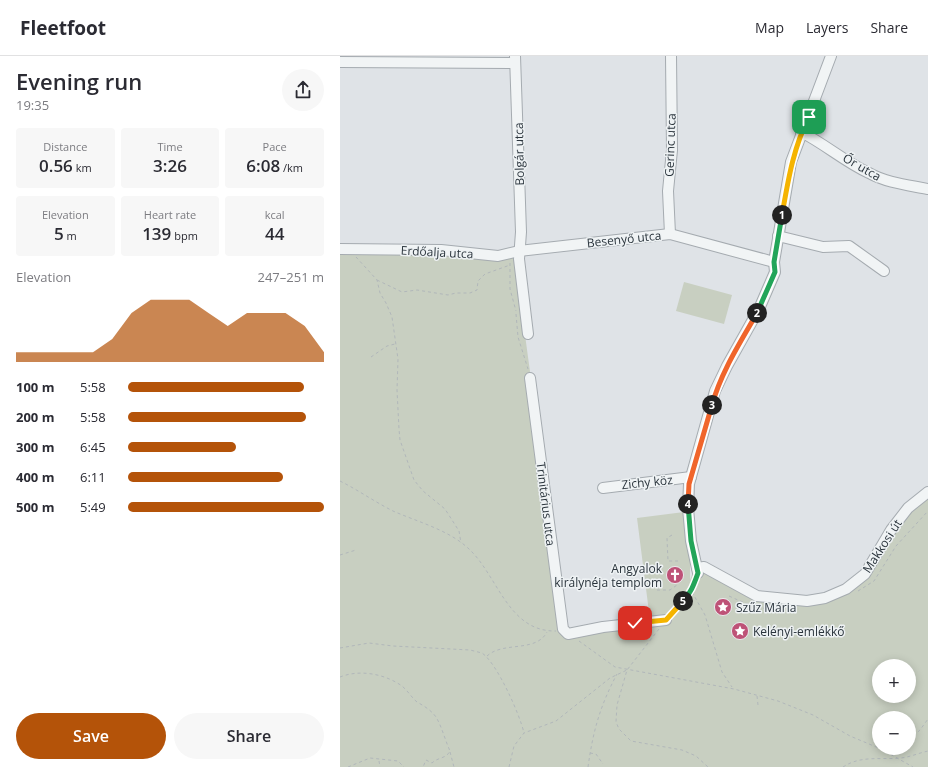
<!DOCTYPE html>
<html lang="en">
<head>
<meta charset="utf-8">
<style>
  :root { --surface:#fff; --page:#f7f7f7; --text:#2b2b33; --muted:#7c7c81; --line:#e1e1e2; --accent:#b45309 }
  body { margin:0; font-family:"Open Sans",sans-serif; background:var(--page); color:var(--text); height:100vh; display:flex; flex-direction:column; font-size:15px; white-space:nowrap }
  * { box-sizing:border-box; margin:0 }
  p { font-size:13px; color:var(--muted) }
  .icon { flex:none; width:22px; height:22px; fill:none; stroke:currentColor; stroke-width:2; stroke-linecap:round; stroke-linejoin:round }
  .map { position:relative; flex:1; overflow:hidden }
  .drawer { display:flex; flex-direction:column; background:var(--surface); width:340px }
  .drawer>* { flex:none }
  .controls { position:absolute; left:532px; top:603px; display:grid; gap:8px }
  .controls a { display:grid; place-items:center; width:44px; height:44px; border-radius:50%; background:var(--surface); box-shadow:0 2px 10px #0003; font-size:20px }
  .pin { position:absolute; display:grid; place-items:center; width:34px; height:34px; color:#fff; margin:-17px; border-radius:8px; box-shadow:0 2px 6px #0006 }
  .km { position:absolute; width:20px; height:20px; margin:-10px; border-radius:50%; background:#222; color:#fff; font-size:11px; line-height:20px; text-align:center }
  .round { display:grid; place-items:center; flex:none; width:42px; height:42px; border-radius:21px; background:var(--page) }
  .overview { display:flex; align-items:center; justify-content:space-between; height:68px; padding:0 16px }
  h1 { font-size:22px; font-weight:600; line-height:30px }
  .metrics { display:grid; grid-template-columns:repeat(3,1fr); gap:6px; height:68px; padding:4px 16px }
  .metrics div { display:grid; align-content:center; border-radius:4px; background:var(--page); text-align:center }
  .metrics b { font-size:17px; font-weight:600 }
  .metrics small { font-size:11px; font-weight:400 }
  .metrics p { font-size:11px }
  .chart { height:112px; padding:8px 16px }
  .chart p { display:flex; justify-content:space-between }
  .chart svg { width:100%; height:72px; margin-top:4px; fill:var(--accent); opacity:.7 }
  .cta { display:flex; gap:8px; margin-top:auto; padding:8px 16px }
  .cta a { flex:1; height:46px; border-radius:24px; background:var(--accent); color:#fff; font-size:16px; font-weight:600; line-height:46px; text-align:center }
  .cta a+a { background:var(--page); color:var(--text) }
  ul { padding:0 16px; list-style:none; font-size:13px }
  li { display:grid; grid-template-columns:64px 48px 1fr; align-items:center; height:30px }
  li i { height:10px; border-radius:5px; background:var(--accent) }
  header { display:flex; align-items:center; gap:24px; box-sizing:border-box; height:56px; padding:0 20px; background:var(--surface); border-bottom:1px solid var(--line) }
  header strong { font-size:19px }
  nav { display:flex; gap:22px; margin-inline-start:auto; font-size:14px }
  main { display:flex; flex:1; min-height:0 }
  .map>svg:first-child { display:block }
  .green { fill:#c8cfc1; fill-rule:evenodd }
  .lines { fill:none; stroke-linecap:round; stroke-linejoin:round }
  .minor-casing { stroke:#a5abb0; stroke-width:12 }
  .path { stroke:#b1b7ba; stroke-width:1; stroke-dasharray:3 3; stroke-linecap:butt }
  .minor { stroke:#f1f4f5; stroke-width:10 }
  .split-1-casing { stroke:#fff; stroke-width:8 }
  .split-2-casing { stroke:#fff; stroke-width:8 }
  .split-3-casing { stroke:#fff; stroke-width:8 }
  .split-4-casing { stroke:#fff; stroke-width:8 }
  .split-5-casing { stroke:#fff; stroke-width:8 }
  .split-6-casing { stroke:#fff; stroke-width:8 }
  .split-1 { stroke:#f5b400; stroke-width:5 }
  .split-2 { stroke:#22a559; stroke-width:5 }
  .split-3 { stroke:#f0652b; stroke-width:5 }
  .split-4 { stroke:#f0652b; stroke-width:5 }
  .split-5 { stroke:#22a559; stroke-width:5 }
  .split-6 { stroke:#f5b400; stroke-width:5 }
  .labels { text-anchor:middle; dominant-baseline:central; stroke-width:3; stroke-linejoin:round; paint-order:stroke }
  .street-label { font-size:12px; fill:#2a343c; stroke:#eef2f4 }
  .poi-label { font-size:12px; fill:#2a343c; stroke:#eef2f4; text-anchor:start }
</style>
</head>
<body>
<header>
<strong>Fleetfoot</strong>
<nav><a>Map</a><a>Layers</a><a>Share</a></nav>
</header>
<main>
<section class="drawer">
<div class="overview"><div><h1>Evening run</h1><p>19:35</p></div><a class="round"><svg class="icon" aria-label="share" viewBox="0 0 24 24"><path d="M12 15V3M7 8l5-5 5 5M5 13v7h14v-7"/></svg></a></div>
<div class="metrics">
<div><p>Distance</p><b>0.56<small> km</small></b></div>
<div><p>Time</p><b>3:26</b></div>
<div><p>Pace</p><b>6:08<small> /km</small></b></div>
</div>
<div class="metrics">
<div><p>Elevation</p><b>5<small> m</small></b></div>
<div><p>Heart rate</p><b>139<small> bpm</small></b></div>
<div><p>kcal</p><b>44</b></div>
</div>
<div class="chart"><p><span>Elevation</span>247–251 m</p>
<svg viewBox="0 0 160 44" preserveAspectRatio="none"><path d="M0 44V38L10 38L20 38L30 38L40 38L50 30L60 14L70 6L80 6L90 6L100 14L110 22L120 14L130 14L140 14L150 22L160 38V44z"/></svg>
</div>
<ul>
<li><b>100 m</b>5:58<i style="width:90%"></i></li>
<li><b>200 m</b>5:58<i style="width:91%"></i></li>
<li><b>300 m</b>6:45<i style="width:55%"></i></li>
<li><b>400 m</b>6:11<i style="width:79%"></i></li>
<li><b>500 m</b>5:49<i style="width:100%"></i></li>
</ul>
<div class="cta"><a>Save</a><a>Share</a></div>
</section>
<div class="map">
<svg width="588" height="711" viewBox="0 0 588 711">
  <rect width="100%" height="100%" fill="#dfe3e7"/>
  <g class="green">
    <path d="M0 193 174 198 225 573 310 564 297 462 344 456 350 501V524L355 511 413 541 467 547 522 525 569 454 588 439V711H0ZM539 610H569V640H539ZM539 662H569V692H539Z"/>
    <polygon points="344,226 392,239 384,268 336,255"/>
  </g>
  <g class="lines">
    <g class="minor-casing">
      <g id="minor">
        <polyline points="175,0 181,176 179,203 188,278"/>
        <polyline points="0,6 175,7"/>
        <path d="M461 76C485 88 505 106 529 117 547 127 568 129 588 133"/>
        <polyline points="330,178 328,135 332,94 331,0"/>
        <polyline points="438,180 483,191 509,190 544,215"/>
        <polyline points="0,193 101,194 158,200 179,195 330,178 434,206"/>
        <polyline points="190,322 223,573 228,578 263,571 326,564"/>
        <polyline points="263,432 351,421"/>
        <polyline points="357,512 364,511 417,540 467,545 485,542 506,533 525,518 551,474 568,452 588,436"/>
        <polyline points="358,517 351,485 348,452 349,428 375,335 387,310 419,253 435,216 434,206 451,106 491,0"/>
      </g>
    </g>
    <g class="path">
      <polyline points="16,201 37,224 40,237 46,247 52,261 58,303 57,334 59,373 60,384 74,424 83,435 105,453 119,475 121,487"/>
      <polyline points="170,207 170,233 176,255"/>
      <polyline points="37,224 62,236 77,234 108,239 116,237 130,237 137,234 138,225 145,218 170,209"/>
      <polyline points="176,258 178,281 188,313"/>
      <polyline points="31,301 47,290 55,288"/>
      <path d="M0 425C18 434 35 446 53 455 78 466 109 474 129 493 158 520 168 576 216 575"/>
      <polyline points="332,479 327,482 328,505 338,505"/>
      <polyline points="0,499 16,494"/>
      <polyline points="316,528 317,534 330,534 337,529"/>
      <polyline points="518,535 534,525 556,490 588,455"/>
      <polyline points="352,536 365,559 382,616 392,631"/>
      <path d="M389 540C417 553 429 555 459 553"/>
      <polyline points="331,558 349,539 354,524"/>
      <polyline points="319,573 287,614 277,649 276,666 279,673 291,685 342,694 356,700 368,711"/>
      <polyline points="239,585 275,611 394,633 438,645 473,659 510,680 541,693 573,711"/>
      <path d="M0 592 29 587 53 590 130 594 142 597C157 607 180 659 184 677"/>
      <path d="M147 600C163 585 196 597 207 576"/>
      <path d="M0 621C20 613 45 618 62 630 68 635 72 642 77 646 84 650 91 654 96 661 102 671 105 684 110 695 106 703 98 701 92 707L86 704 83 711"/>
      <polyline points="417,640 418,649"/>
      <polyline points="569,684 580,674 588,663"/>
      <polyline points="110,696 114,711"/>
      <polyline points="250,697 256,698 263,708"/>
      <polyline points="549,697 553,692"/>
      <polyline points="39,705 40,711"/>
      <polyline points="8,711 30,702 58,705 64,711"/>
      <polyline points="169,711 174,690 184,677 216,665 270,622 287,614"/>
      <path d="M248 711C253 675 260 650 277 618"/>
      <path d="M503 711C521 699 541 704 561 702 570 701 579 697 588 695"/>
    </g>
    <use href="#minor" class="minor"/>
  </g>
  <g class="lines">
    <g class="split-1-casing">
      <path id="split-1" d="M442 159C448 125 453 92 469 61"/>
    </g>
    <g class="split-2-casing">
      <polyline id="split-2" points="417,257 435,216 434,206 442,159"/>
    </g>
    <g class="split-3-casing">
      <path id="split-3" d="M372 349C381 316 400 287 417 257"/>
    </g>
    <g class="split-4-casing">
      <polyline id="split-4" points="348,448 349,428 372,349"/>
    </g>
    <g class="split-5-casing">
      <path id="split-5" d="M343 545C351 537 354 528 358 517L351 485 348 448"/>
    </g>
    <g class="split-6-casing">
      <polyline id="split-6" points="295,567 326,564 343,545"/>
    </g>
    <use href="#split-1" class="split-1"/>
    <use href="#split-2" class="split-2"/>
    <use href="#split-3" class="split-3"/>
    <use href="#split-4" class="split-4"/>
    <use href="#split-5" class="split-5"/>
    <use href="#split-6" class="split-6"/>
  </g>
  <defs>
    <g id="church-disc" transform="scale(0.9)"><circle r="9.5" fill="#be5277" stroke="#eef2f4"/><path d="M-1.2-6h2.4v3.5h3.3v2.4h-3.3V6h-2.4V-.1h-3.3v-2.4h3.3Z" fill="#fff"/></g>
    <g id="sight-disc" transform="scale(0.9)"><circle r="9.5" fill="#be5277" stroke="#eef2f4"/><path d="M0-6L1.8-2.2L6-1.7L2.9 1.2L3.7 5.4L0 3.3L-3.7 5.4L-2.9 1.2L-6-1.7L-1.8-2.2Z" fill="#fff"/></g>
  </defs>
  <g fill-rule="evenodd">
    <use href="#church-disc" x="335" y="519"/>
    <use href="#sight-disc" x="383" y="551"/>
    <use href="#sight-disc" x="400" y="575"/>
  </g>
  <g class="labels">
    <g class="street-label">
      <text transform="translate(330 89) rotate(-88)">Gerinc utca</text>
      <text transform="translate(179 98) rotate(-91)">Bolgár utca</text>
      <text transform="translate(522 111) rotate(30)">Őr utca</text>
      <text transform="translate(284 183) rotate(-6)">Besenyő utca</text>
      <text transform="translate(97 196) rotate(3)">Erdőalja utca</text>
      <text transform="translate(307 426) rotate(-6)">Zichy köz</text>
      <text transform="translate(206 448) rotate(83)">Trinitárius utca</text>
      <text transform="translate(542 490) rotate(-57)">Makkosi út</text>
    </g>
    <g class="poi-label">
      <text x="322" y="512" text-anchor="end">Angyalok<tspan x="322" dy="14">királynéja templom</tspan></text>
      <text x="396" y="551">Szűz Mária</text>
      <text x="413" y="575">Kelényi-emlékkő</text>
    </g>
  </g>
</svg>
<div class="controls">
<a>+</a>
<a>−</a>
</div>
<div class="pin" style="left:469px;top:61px;background:#1e9e55"><svg class="icon" aria-label="arrive" viewBox="0 0 24 24"><path d="M6 21V4h12l-3 4 3 4H6"/></svg></div>
<div class="pin" style="left:295px;top:567px;background:#d93025"><svg class="icon" aria-label="check" viewBox="0 0 24 24"><path d="M5 12l5 5 9-10"/></svg></div>
<b class="km" style="left:442px;top:159px">1</b>
<b class="km" style="left:417px;top:257px">2</b>
<b class="km" style="left:372px;top:349px">3</b>
<b class="km" style="left:348px;top:448px">4</b>
<b class="km" style="left:343px;top:545px">5</b>
</div>
</main>
</body>
</html>
